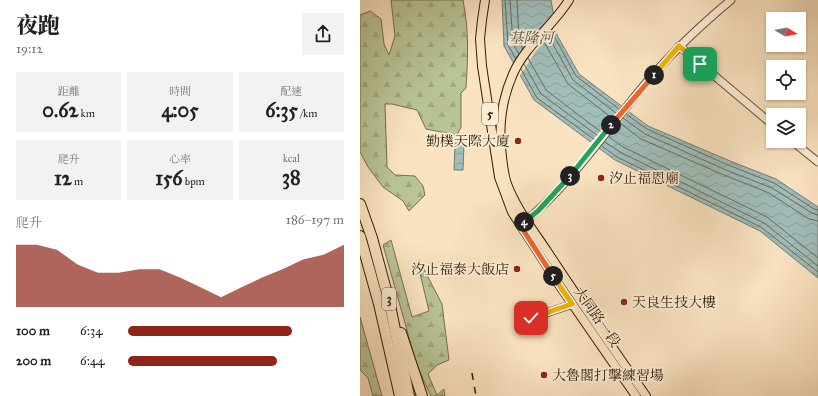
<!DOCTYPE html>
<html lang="zh-TW">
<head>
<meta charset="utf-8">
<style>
  :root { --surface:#fff; --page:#f2f2f2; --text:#222; --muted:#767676; --accent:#8f2418 }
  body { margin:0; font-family:"IM FELL Great Primer","Noto Serif TC",serif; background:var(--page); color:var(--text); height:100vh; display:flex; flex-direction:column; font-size:15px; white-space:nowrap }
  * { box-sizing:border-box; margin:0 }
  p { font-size:13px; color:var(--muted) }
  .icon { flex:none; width:22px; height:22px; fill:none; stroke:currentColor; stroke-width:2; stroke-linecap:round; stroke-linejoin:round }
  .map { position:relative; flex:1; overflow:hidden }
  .sheet { display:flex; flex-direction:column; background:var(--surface); width:360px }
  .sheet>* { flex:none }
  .needle { width:26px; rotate:100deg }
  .tools { position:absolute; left:406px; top:12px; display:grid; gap:8px }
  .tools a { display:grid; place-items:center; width:40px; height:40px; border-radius:0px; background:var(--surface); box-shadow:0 1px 3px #0004; font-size:20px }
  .pin { position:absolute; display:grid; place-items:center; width:34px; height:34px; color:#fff; margin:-17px; border-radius:8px; box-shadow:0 2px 6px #0006 }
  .km { position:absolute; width:20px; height:20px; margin:-10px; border-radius:50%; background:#222; color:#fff; font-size:11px; line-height:20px; text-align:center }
  .round { display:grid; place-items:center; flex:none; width:42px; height:42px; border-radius:0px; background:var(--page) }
  .summary { display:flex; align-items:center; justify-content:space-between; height:68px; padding:0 16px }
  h1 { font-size:22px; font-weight:800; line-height:30px }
  .metrics { display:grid; grid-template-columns:repeat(3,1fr); gap:6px; height:68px; padding:4px 16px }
  .metrics div { display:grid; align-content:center; border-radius:0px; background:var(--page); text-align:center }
  .metrics b { font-size:20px; font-weight:800 }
  .metrics small { font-size:11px; font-weight:400 }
  .metrics p { font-size:11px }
  .chart { height:112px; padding:8px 16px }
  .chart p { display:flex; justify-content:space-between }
  .chart svg { width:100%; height:72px; margin-top:4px; fill:var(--accent); opacity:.7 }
  ul { padding:0 16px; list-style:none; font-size:13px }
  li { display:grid; grid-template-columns:64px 48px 1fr; align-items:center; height:30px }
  li i { height:10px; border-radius:5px; background:var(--accent) }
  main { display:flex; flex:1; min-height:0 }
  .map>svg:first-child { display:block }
  .forest { fill:url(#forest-firs); stroke:#76704c }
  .water { fill:url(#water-waves); stroke:#747d70 }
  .pier { fill:#fbe3c1 }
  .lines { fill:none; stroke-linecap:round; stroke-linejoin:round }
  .shore { stroke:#696c5d; stroke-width:1 }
  .minor-casing { stroke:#644e30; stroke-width:9 }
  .major-casing { stroke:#321c00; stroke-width:10 }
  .highway-casing { stroke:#321c00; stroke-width:12 }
  .minor { stroke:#fcedd7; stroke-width:7 }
  .major { stroke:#fbe3c1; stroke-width:8 }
  .highway { stroke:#fbe3c1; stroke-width:10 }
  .rail { stroke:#321c00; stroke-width:1.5; stroke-dasharray:7 7; stroke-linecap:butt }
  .split-1-casing { stroke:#fff; stroke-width:8 }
  .split-2-casing { stroke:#fff; stroke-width:8 }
  .split-3-casing { stroke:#fff; stroke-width:8 }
  .split-4-casing { stroke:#fff; stroke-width:8 }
  .split-5-casing { stroke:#fff; stroke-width:8 }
  .split-6-casing { stroke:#fff; stroke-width:8 }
  .split-1 { stroke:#f5b400; stroke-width:5 }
  .split-2 { stroke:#f0652b; stroke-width:5 }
  .split-3 { stroke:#22a559; stroke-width:5 }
  .split-4 { stroke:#22a559; stroke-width:5 }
  .split-5 { stroke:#f0652b; stroke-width:5 }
  .split-6 { stroke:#f5b400; stroke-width:5 }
  .poi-dot { fill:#8f2418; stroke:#fcedd7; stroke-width:1.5 }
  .labels { text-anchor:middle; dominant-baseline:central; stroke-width:3.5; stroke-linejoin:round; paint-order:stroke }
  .shield { fill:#fcedd7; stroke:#6f5b40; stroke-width:1 }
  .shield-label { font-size:13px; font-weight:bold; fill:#321c00 }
  .poi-label { font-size:14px; fill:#321c00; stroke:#fcedd7; text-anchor:start }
  .street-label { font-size:14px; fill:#321c00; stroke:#fcedd7 }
  .water-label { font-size:15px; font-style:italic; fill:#585441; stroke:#fcedd7 }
</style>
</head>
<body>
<main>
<section class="sheet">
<div class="summary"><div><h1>夜跑</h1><p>19:12</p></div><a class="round"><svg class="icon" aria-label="share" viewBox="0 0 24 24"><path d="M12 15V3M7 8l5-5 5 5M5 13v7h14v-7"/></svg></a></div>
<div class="metrics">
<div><p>距離</p><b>0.62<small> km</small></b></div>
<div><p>時間</p><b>4:05</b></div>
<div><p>配速</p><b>6:35<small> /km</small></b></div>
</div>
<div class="metrics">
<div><p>爬升</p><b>12<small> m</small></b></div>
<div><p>心率</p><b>156<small> bpm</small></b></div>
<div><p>kcal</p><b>38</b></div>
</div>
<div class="chart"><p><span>爬升</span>186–197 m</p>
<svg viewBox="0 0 160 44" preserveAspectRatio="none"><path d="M0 44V6L10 6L20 9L30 18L40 23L50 23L60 21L70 21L80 26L90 32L100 38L110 32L120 26L130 21L140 15L150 12L160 6V44z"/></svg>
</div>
<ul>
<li><b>100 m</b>6:34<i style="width:76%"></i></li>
<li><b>200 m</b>6:44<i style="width:69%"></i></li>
</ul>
</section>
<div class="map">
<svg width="458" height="396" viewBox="0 0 458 396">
  <defs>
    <pattern id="forest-firs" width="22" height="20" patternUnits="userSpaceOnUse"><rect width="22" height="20" fill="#b9c597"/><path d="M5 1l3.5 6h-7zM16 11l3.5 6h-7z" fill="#a0a980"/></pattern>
    <pattern id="water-waves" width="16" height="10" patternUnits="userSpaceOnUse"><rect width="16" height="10" fill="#a0bdba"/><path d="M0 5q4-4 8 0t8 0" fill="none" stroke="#8aa29e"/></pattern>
  </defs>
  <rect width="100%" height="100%" fill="#fbe3c1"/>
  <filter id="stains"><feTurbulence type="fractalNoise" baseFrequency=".005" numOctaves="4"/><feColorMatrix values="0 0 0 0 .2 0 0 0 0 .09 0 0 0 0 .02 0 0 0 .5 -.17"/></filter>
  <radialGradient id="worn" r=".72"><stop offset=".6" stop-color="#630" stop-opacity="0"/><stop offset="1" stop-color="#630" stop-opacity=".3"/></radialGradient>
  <g class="forest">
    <path d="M31 0H103C109 30 108 58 106 88L101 93V127L97 135 66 129 57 110 32 104H25L27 167 35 175 55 176 63 186 65 195 49 211 43 201 23 187 8 167 0 152V15L10 11 21 19 24 44 29 55 35 36Z"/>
    <polygon points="31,240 52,317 69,311 58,265 59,260 82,304 89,360 77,365 68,374 77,395 84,389 85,396 71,396 57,366 23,245"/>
    <polygon points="0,317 22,396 13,396 8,378 0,370"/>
  </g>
  <g class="water">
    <polygon points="142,0 191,0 197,35 219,74 288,126 370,161 416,179 458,207 458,278 400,231 255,160 174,100 144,46"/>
    <polygon points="95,143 104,143 103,170 94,170"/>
  </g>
  <g class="pier">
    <polygon points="196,14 198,28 176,51 159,77 154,68"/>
    <polygon points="263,104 271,110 237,150 229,144"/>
  </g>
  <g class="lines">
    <g class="shore">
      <polyline points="145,0 148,45 156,59"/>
      <polyline points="150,0 153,44 159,54"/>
      <polyline points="157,0 159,42 163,49"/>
      <polyline points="192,29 194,36 216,76 259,109"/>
      <polyline points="188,34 190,39 213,80 256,113"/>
      <polyline points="183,40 208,84 252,118"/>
      <polyline points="168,58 186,90 241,132"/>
      <polyline points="164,64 181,94 238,136"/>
      <polyline points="161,69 177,98 235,140"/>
      <polyline points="266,114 287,129 368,165 414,183 454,209 458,210"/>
      <polyline points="263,118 285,134 366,170 412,188 452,213 458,215"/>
      <polyline points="260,123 281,139 364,175 409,193 449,219 458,221"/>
      <polyline points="249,137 263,147 407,217 458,258"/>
      <polyline points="245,142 260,152 404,223 458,266"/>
      <polyline points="242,146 257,157 401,227 458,272"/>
    </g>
    <g class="minor-casing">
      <g id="minor">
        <polyline points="319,46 413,125"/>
        <polyline points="432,141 458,162"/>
        <path d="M163 223C205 190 242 137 276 95 304 60 336 29 371 0"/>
        <polyline points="171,318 213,304"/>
      </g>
    </g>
    <g class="major-casing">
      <g id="major">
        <polyline points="125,0 122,20 120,39 122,66 139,177 152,212 202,289 276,396"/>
        <path d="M209 0C193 26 165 46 153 74 141 101 138 128 142 157 143 166 144 175 147 184 156 208 173 230 187 251 219 300 253 348 286 396"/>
      </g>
    </g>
    <g class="highway-casing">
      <g id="highway">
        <polyline points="0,204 12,238 29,301 49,396"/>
        <polyline points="0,236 19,304 40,396"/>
        <polyline points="41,333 62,396"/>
      </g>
    </g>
    <use href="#minor" class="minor"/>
    <use href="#major" class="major"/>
    <use href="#highway" class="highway"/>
    <polyline class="rail" points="112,373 116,396"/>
  </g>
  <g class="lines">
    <g class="split-1-casing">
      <polyline id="split-1" points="294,75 319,46 340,64"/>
    </g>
    <g class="split-2-casing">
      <polyline id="split-2" points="251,125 294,75"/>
    </g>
    <g class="split-3-casing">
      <polyline id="split-3" points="210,176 251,125"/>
    </g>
    <g class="split-4-casing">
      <polyline id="split-4" points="164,222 178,211 210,176"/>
    </g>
    <g class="split-5-casing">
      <polyline id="split-5" points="164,222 160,225 193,276"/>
    </g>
    <g class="split-6-casing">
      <polyline id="split-6" points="171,318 212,304 193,276"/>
    </g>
    <use href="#split-1" class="split-1"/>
    <use href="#split-2" class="split-2"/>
    <use href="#split-3" class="split-3"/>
    <use href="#split-4" class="split-4"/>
    <use href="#split-5" class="split-5"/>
    <use href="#split-6" class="split-6"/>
  </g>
  <g class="poi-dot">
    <circle cx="158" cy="141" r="4"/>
    <circle cx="241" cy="178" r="4"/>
    <circle cx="157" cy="269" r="4"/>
    <circle cx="264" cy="302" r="4"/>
    <circle cx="184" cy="375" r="4"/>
  </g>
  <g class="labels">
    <g class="shield">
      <rect x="122" y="103" width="16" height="22" rx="3"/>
      <rect x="22" y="288" width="14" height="22" rx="3"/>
    </g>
    <g class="shield-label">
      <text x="130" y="114">5</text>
      <text x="29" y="299">3</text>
    </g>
    <g class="poi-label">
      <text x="150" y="141" text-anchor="end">勤樸天際大廈</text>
      <text x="249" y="178">汐止福恩廟</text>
      <text x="149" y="269" text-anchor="end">汐止福泰大飯店</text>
      <text x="272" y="302">天良生技大樓</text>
      <text x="192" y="375">大魯閣打擊練習場</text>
    </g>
    <g class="street-label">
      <text transform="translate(237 317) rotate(55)">大同路一段</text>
    </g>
    <g class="water-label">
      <text x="171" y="38">基隆河</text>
    </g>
  </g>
  <rect width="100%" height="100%" filter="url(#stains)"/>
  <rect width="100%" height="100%" fill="url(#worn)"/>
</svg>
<div class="tools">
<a><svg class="needle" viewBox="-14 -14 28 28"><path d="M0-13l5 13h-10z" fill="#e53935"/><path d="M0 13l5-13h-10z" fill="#767676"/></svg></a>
<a><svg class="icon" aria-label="locate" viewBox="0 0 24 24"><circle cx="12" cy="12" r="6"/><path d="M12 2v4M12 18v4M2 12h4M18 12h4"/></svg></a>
<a><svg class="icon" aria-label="layers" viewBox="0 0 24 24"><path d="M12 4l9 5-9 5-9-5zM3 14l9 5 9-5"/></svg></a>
</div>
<div class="pin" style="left:340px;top:64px;background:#1e9e55"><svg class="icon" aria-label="arrive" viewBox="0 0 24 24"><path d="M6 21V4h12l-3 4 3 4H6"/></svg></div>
<div class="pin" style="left:171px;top:318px;background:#d93025"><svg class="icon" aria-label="check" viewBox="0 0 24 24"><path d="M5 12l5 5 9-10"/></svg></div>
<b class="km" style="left:294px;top:75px">1</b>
<b class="km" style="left:251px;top:125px">2</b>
<b class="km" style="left:210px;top:176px">3</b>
<b class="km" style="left:164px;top:222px">4</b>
<b class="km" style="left:193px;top:276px">5</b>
</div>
</main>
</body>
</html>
